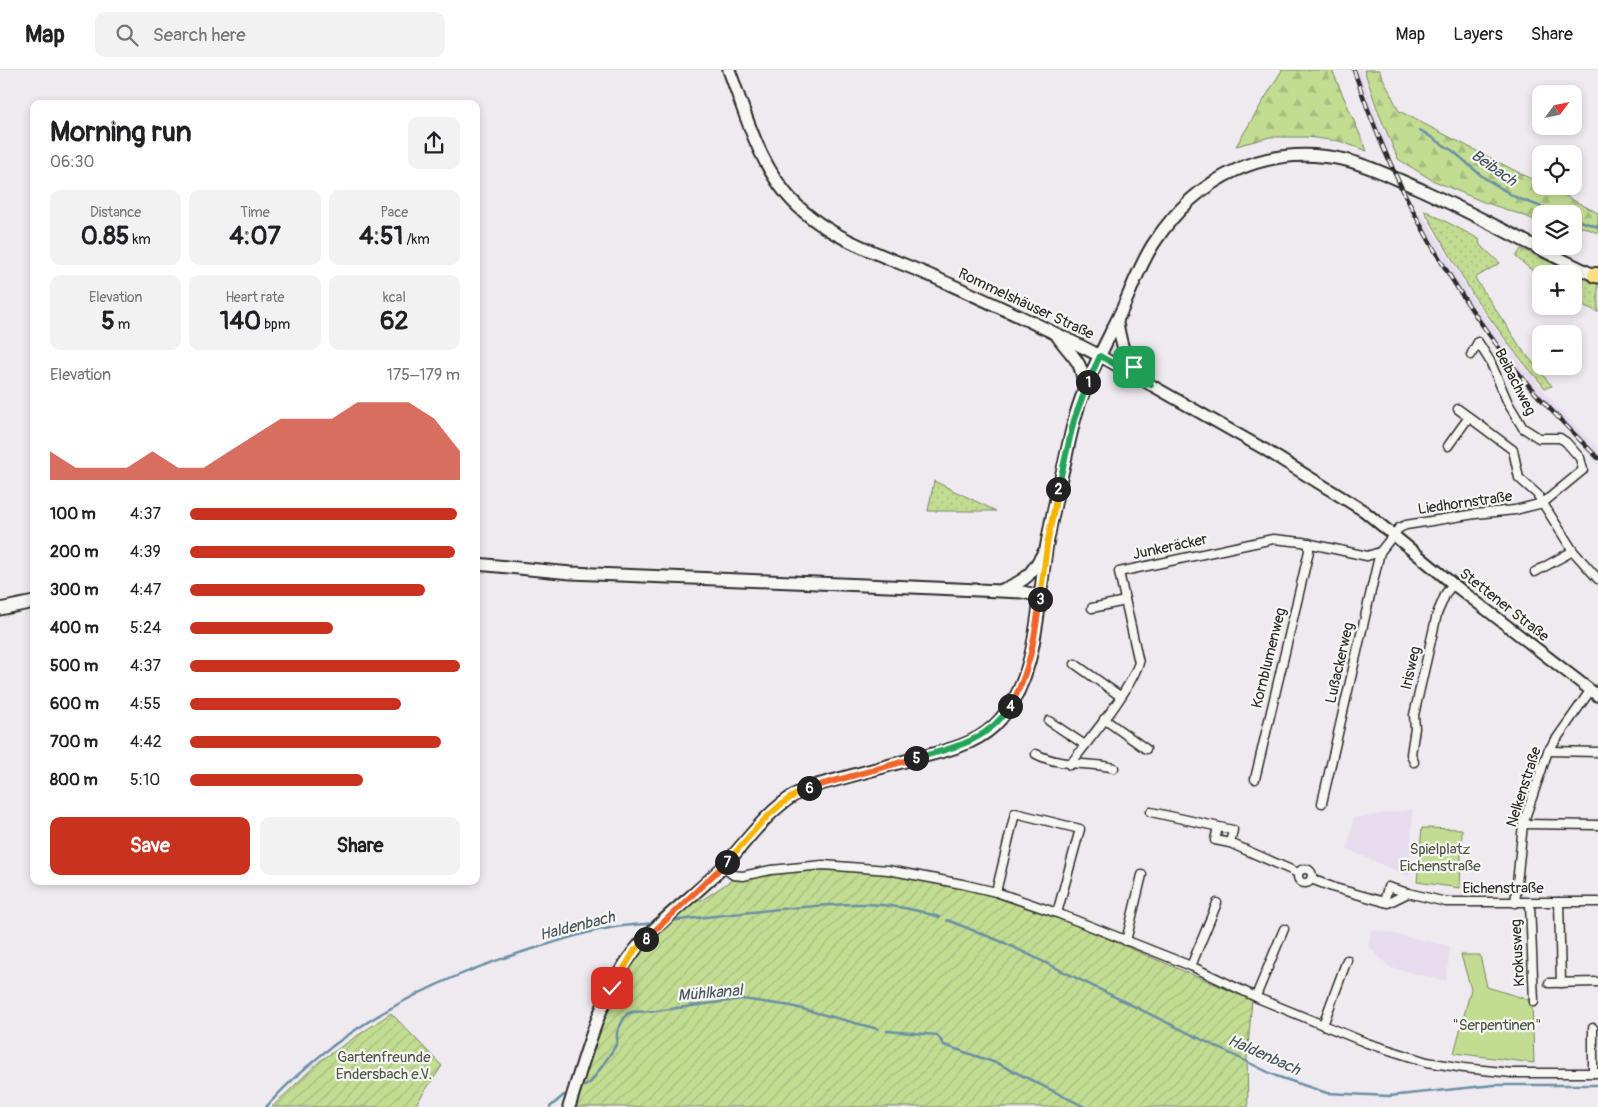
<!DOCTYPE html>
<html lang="en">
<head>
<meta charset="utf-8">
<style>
  :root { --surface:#fff; --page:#f2f2f2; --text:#202124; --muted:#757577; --line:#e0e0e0; --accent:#c8321e }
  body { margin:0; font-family:Pangolin,sans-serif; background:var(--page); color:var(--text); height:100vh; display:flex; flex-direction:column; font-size:19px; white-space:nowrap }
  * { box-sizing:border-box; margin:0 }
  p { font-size:16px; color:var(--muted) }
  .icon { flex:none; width:28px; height:28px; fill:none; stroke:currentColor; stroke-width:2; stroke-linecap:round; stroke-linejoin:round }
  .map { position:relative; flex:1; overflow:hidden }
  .side { position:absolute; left:30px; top:30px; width:450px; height:785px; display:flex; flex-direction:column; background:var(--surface); border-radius:10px; box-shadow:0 2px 8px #0003 }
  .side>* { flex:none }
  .needle { width:32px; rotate:57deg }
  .controls { position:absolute; left:1532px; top:15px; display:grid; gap:10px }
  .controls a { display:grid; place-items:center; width:50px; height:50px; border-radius:10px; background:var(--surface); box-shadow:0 2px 8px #0003; font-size:25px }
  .pin { position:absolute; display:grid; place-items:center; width:42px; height:42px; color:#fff; margin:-21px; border-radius:10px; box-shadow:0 2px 8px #0006 }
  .km { position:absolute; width:25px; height:25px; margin:-12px; border-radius:50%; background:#222; color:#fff; font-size:14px; line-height:25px; text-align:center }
  .round { display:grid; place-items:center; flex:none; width:52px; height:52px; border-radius:10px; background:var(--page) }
  .head { display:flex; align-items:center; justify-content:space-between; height:85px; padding:0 20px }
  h1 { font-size:28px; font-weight:800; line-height:38px }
  .figures { display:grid; grid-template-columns:repeat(3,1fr); gap:8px; height:85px; padding:5px 20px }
  .figures div { display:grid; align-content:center; border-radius:10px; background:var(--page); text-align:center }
  .figures b { font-size:25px; font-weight:800 }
  .figures small { font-size:14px; font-weight:400 }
  .figures p { font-size:14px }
  .chart { height:140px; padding:10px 20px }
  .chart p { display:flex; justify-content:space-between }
  .chart svg { width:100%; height:90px; margin-top:5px; fill:var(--accent); opacity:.7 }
  .button { display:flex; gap:10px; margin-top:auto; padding:10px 20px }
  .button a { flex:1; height:58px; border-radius:10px; background:var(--accent); color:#fff; font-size:20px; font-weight:800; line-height:58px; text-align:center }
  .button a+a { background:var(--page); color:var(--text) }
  ul { padding:0 20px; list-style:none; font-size:16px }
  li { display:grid; grid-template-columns:80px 60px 1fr; align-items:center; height:38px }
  li i { height:12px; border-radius:6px; background:var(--accent) }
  header { display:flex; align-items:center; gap:30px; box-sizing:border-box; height:70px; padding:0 25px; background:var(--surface); border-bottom:1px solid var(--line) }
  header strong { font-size:24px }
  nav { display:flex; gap:28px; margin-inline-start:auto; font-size:18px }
  .search { width:350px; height:45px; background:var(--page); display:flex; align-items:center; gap:12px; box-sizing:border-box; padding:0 18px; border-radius:10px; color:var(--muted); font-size:19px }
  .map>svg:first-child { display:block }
  .built { fill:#e7dcee }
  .grass { fill:url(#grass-dots); stroke:#76845e }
  .forest { fill:url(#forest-firs); stroke:#76845e }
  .park { fill:#c2dc92; stroke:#76845e }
  .garden { fill:url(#garden-furrows); stroke:#76845e }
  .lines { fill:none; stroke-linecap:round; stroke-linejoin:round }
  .stream { stroke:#6b8fa5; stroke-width:2.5 }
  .minor-casing { stroke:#2b2b2b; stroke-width:11 }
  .tertiary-casing { stroke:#2b2b2b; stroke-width:14 }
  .secondary-casing { stroke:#2b2b2b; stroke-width:15 }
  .trunk-casing { stroke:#2b2b2b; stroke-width:18 }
  .minor { stroke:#f6f6f2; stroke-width:8 }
  .tertiary { stroke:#f6f6f2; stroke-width:10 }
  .secondary { stroke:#f6f6f2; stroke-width:11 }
  .trunk { stroke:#fde080; stroke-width:14 }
  .rail-casing { stroke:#2b2b2b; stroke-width:4.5 }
  .rail { stroke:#f6f6f2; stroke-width:2.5; stroke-dasharray:8; stroke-linecap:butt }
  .split-1-casing { stroke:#fff; stroke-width:10 }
  .split-2-casing { stroke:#fff; stroke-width:10 }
  .split-3-casing { stroke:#fff; stroke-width:10 }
  .split-4-casing { stroke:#fff; stroke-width:10 }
  .split-5-casing { stroke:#fff; stroke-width:10 }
  .split-6-casing { stroke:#fff; stroke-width:10 }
  .split-7-casing { stroke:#fff; stroke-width:10 }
  .split-8-casing { stroke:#fff; stroke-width:10 }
  .split-9-casing { stroke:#fff; stroke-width:10 }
  .split-1 { stroke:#22a559; stroke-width:6 }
  .split-2 { stroke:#22a559; stroke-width:6 }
  .split-3 { stroke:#f5b400; stroke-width:6 }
  .split-4 { stroke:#f0652b; stroke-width:6 }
  .split-5 { stroke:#22a559; stroke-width:6 }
  .split-6 { stroke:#f0652b; stroke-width:6 }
  .split-7 { stroke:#f5b400; stroke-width:6 }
  .split-8 { stroke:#f0652b; stroke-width:6 }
  .split-9 { stroke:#f5b400; stroke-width:6 }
  .labels { text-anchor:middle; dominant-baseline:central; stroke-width:4.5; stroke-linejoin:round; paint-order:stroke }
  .street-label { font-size:15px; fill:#2b2b2b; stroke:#f6f6f2 }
  .park-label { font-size:15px; fill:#515745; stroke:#f6f6f2 }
  .water-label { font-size:16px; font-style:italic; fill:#46555e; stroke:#f6f6f2 }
</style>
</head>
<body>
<header>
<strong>Map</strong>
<div class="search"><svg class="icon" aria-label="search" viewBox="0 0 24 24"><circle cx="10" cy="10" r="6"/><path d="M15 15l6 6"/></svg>Search here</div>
<nav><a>Map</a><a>Layers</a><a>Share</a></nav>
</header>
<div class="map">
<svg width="1598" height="1037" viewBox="0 0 1598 1037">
  <defs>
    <pattern id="grass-dots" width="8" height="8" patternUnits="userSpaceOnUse" patternTransform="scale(1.25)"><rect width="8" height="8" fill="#c2dc92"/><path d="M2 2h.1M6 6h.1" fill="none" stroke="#a7bd7e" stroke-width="1.8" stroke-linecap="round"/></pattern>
    <pattern id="forest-firs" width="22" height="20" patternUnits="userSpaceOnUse" patternTransform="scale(1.25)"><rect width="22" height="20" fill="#c2dc92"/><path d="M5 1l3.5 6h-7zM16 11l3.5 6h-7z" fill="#a7bd7e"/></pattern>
    <pattern id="garden-furrows" width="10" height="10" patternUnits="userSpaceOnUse" patternTransform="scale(1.25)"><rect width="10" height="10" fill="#c2dc92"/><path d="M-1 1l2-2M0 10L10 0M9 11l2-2" fill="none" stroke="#a7bd7e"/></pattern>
  </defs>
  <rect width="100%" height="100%" fill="#efeaf0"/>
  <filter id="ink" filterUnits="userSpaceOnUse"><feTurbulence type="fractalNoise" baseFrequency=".02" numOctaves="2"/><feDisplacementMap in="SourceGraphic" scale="10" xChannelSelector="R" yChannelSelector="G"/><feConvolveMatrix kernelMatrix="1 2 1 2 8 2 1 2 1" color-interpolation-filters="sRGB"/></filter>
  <g filter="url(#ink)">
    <g class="built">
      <polygon points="1351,0 1361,0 1379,51 1392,80 1381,82"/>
      <polygon points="1405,134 1426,149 1472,227 1504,271 1556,336 1598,379 1598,396 1591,388 1593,386 1561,354 1495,275 1451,212"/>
      <polygon points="1413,739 1409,807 1347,779 1354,748"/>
      <polygon points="1371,859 1450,876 1446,911 1391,898 1368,877"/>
    </g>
    <g class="grass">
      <polygon points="1424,140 1479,169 1480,175 1500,193 1475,208 1521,278 1552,316 1545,318 1514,281 1473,225"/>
      <polygon points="1521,179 1598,214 1598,242 1574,231 1574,204 1541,204 1541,208 1516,187"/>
      <polygon points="934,411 996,441 928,441"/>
    </g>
    <g class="forest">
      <polygon points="1282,0 1332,0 1367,81 1339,71 1307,67 1270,67 1236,76"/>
      <polygon points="1364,0 1379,0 1399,41 1541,114 1541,116 1546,116 1598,143 1598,163 1583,157 1574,160 1574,144 1541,144 1541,154 1528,147 1481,131 1432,110 1398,89 1379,44"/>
    </g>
    <g class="park">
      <polygon points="1422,758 1462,759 1460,818 1417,812"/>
      <polygon points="1461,885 1480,885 1487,917 1532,931 1534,993 1454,983 1471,919"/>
    </g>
    <g class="garden">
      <polygon points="824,798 890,802 954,816 991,826 1047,843 1252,930 1247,988 1248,1037 571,1037 600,949 637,882 692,829 702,830 732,810 774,803"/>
      <polygon points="391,943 442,996 414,1037 272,1037 320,991"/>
    </g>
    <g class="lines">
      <g class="stream">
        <polyline points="1420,60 1453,81 1483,107 1515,127 1560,144"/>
        <polyline points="1574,149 1598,157"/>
        <polyline points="947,850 1005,873 1276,1006 1327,1023 1389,1026 1494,1015 1598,1015"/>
        <path d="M669 851C706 847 743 843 780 839 838 834 882 828 939 847"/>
        <polyline points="887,961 937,965 944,975 999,994 1085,1037"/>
        <polyline points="585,1016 591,1012 611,983 617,973 617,962 624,948 627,944 632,942 656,941 742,929 791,936 878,959"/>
        <path d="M266 1037C341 953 443 904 549 874 568 868 586 862 605 859 621 855 638 855 654 853"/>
        <polyline points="550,1037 564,1025"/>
      </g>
      <g class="minor-casing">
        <g id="minor">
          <polyline points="1458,339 1513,380 1519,408 1537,424 1573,481 1598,509"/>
          <polyline points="1448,376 1469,347"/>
          <polyline points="1535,502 1573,481"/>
          <polyline points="1092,538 1125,531"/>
          <polyline points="1075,594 1120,626"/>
          <polyline points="1104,649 1146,679"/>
          <polyline points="1049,651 1085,675"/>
          <polyline points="1548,681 1598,682"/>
          <path d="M1036 684C1063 698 1086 691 1114 698"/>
          <polyline points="1414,692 1411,684 1415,658 1414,645 1437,544 1446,523 1453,514"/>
          <path d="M1070 695C1092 665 1126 627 1139 593L1119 502 1273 469 1302 472 1367 486 1380 482"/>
          <polyline points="1255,709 1309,481 1309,473"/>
          <polyline points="1322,733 1380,482 1399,458 1406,455 1475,444 1515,440 1543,433 1583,400 1580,388 1566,372 1560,368 1539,368 1523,358 1508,333 1490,291 1478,272 1471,285"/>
          <polyline points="1151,742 1233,760 1230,773"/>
          <polyline points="1523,754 1598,755"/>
          <polyline points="1218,757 1215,770 1230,773 1298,803"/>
          <polyline points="723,797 733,805 743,806 771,800 823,795 888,800 962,814 996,822 1057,843 1191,896 1260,929 1367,973 1427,992 1464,998 1512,1003 1598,1003"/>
          <circle cx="1305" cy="806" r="7"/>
          <polyline points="1311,809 1335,818 1388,833 1408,823 1446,832 1598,832"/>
          <polyline points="996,822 1015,743 1080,759 1057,843"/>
          <polyline points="1384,832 1388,817 1408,823"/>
          <polyline points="1559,832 1561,913"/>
          <polyline points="1515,833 1523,754 1548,681 1590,621"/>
          <polyline points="1530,833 1534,932"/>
          <polyline points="1126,871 1142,805"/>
          <polyline points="1191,896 1217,833"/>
          <polyline points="1549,913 1598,912"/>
          <polyline points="1256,926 1284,859"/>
          <polyline points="1323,955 1347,890"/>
          <polyline points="1593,1003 1593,958"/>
        </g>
      </g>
      <g class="tertiary-casing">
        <g id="tertiary">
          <path d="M1117 250C1122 279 1123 285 1144 307"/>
          <polyline points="1100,286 1264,379 1364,441 1453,514 1598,626"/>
        </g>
      </g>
      <g class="secondary-casing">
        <g id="secondary">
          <path d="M729 0C744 40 756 83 781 117 817 167 882 184 936 208 991 233 1047 258 1100 286"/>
          <path d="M1058 267C1073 288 1082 289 1084 318"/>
          <polyline points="476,494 571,503 912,517 1022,522 1041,526"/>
          <path d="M1002 520C1027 510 1031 505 1044 482"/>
          <polyline points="0,539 34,532"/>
          <path d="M569 1037C586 984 600 924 635 880 661 848 696 825 724 796 747 771 767 741 796 724 803 720 811 718 817 715 847 707 876 699 905 691 935 683 971 678 994 656 1040 612 1037 532 1047 474 1052 446 1058 418 1065 391 1070 367 1075 343 1084 321 1094 295 1108 269 1120 244 1131 221 1140 194 1154 173 1197 107 1266 72 1346 90 1373 97 1399 110 1424 121 1483 148 1539 180 1598 207"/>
        </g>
      </g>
      <g class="trunk-casing">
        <polyline id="trunk" points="1595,205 1598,205"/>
      </g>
      <use href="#minor" class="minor"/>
      <use href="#tertiary" class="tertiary"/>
      <use href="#secondary" class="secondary"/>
      <use href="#trunk" class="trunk"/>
      <g class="rail-casing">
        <path id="rail" d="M1354 0C1392 115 1452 224 1530 317 1552 342 1575 365 1598 388"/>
      </g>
      <use href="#rail" class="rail"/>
    </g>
  </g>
  <g class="lines" filter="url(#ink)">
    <g class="split-1-casing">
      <polyline id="split-1" points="1088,312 1100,286 1151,315 1134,297"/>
    </g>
    <g class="split-2-casing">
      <polyline id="split-2" points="1058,419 1074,350 1088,312"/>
    </g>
    <g class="split-3-casing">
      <polyline id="split-3" points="1040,529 1047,475 1058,419"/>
    </g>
    <g class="split-4-casing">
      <path id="split-4" d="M1010 636C1030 604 1035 565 1040 529"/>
    </g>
    <g class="split-5-casing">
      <path id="split-5" d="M916 688C954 678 988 671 1010 636"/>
    </g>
    <g class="split-6-casing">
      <polyline id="split-6" points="809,718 916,688"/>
    </g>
    <g class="split-7-casing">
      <path id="split-7" d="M727 792C751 765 774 732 809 718"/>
    </g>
    <g class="split-8-casing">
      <polyline id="split-8" points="646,869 727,792"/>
    </g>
    <g class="split-9-casing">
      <polyline id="split-9" points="612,918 635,880 646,869"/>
    </g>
    <use href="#split-1" class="split-1"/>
    <use href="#split-2" class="split-2"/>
    <use href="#split-3" class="split-3"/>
    <use href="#split-4" class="split-4"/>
    <use href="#split-5" class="split-5"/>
    <use href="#split-6" class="split-6"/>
    <use href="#split-7" class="split-7"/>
    <use href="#split-8" class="split-8"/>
    <use href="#split-9" class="split-9"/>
  </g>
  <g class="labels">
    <g class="street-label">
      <text transform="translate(1026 234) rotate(25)">Rommelshäuser Straße</text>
      <text transform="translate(1515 312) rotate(63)">Beibachweg</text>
      <text transform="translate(1465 433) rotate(-8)">Liedhornstraße</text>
      <text transform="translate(1170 477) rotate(-12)">Junkeräcker</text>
      <text transform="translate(1504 535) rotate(38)">Stettener Straße</text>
      <text transform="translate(1269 588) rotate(-76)">Kornblumenweg</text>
      <text transform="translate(1340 593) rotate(-77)">Lußackerweg</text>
      <text transform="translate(1411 598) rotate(-77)">Irisweg</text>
      <text transform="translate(1524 717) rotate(-72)">Nelkenstraße</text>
      <text x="1503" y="818">Eichenstraße</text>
      <text transform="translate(1518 883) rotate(-93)">Krokusweg</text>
    </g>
    <g class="park-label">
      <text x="1440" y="779">Spielplatz<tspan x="1440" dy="17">Eichenstraße</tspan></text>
      <text x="1497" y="955">"Serpentinen"</text>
      <text x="384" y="987">Gartenfreunde<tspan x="384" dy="17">Endersbach e.V.</tspan></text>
    </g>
    <g class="water-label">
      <text transform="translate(1494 98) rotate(35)">Beibach</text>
      <text transform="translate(577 856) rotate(-14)">Haldenbach</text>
      <text transform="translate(710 923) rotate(-5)">Mühlkanal</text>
      <text transform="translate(1264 985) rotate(24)">Haldenbach</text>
    </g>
  </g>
</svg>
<div class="controls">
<a><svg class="needle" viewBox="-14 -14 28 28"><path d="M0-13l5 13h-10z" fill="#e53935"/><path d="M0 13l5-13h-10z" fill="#757577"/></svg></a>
<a><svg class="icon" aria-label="locate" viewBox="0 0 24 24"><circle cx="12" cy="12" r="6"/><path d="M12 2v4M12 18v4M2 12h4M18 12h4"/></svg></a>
<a><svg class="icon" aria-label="layers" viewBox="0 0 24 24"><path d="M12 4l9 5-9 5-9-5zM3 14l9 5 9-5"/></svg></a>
<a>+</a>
<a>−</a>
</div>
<div class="pin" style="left:1134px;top:297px;background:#1e9e55"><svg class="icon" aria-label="arrive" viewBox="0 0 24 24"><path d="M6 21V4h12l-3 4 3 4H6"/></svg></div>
<div class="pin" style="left:612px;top:918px;background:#d93025"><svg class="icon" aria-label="check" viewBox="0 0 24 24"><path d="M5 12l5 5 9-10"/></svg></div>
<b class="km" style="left:1088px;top:312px">1</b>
<b class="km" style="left:1058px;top:419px">2</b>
<b class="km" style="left:1040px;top:529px">3</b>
<b class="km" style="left:1010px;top:636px">4</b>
<b class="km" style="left:916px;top:688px">5</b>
<b class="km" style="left:809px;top:718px">6</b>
<b class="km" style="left:727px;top:792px">7</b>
<b class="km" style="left:646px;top:869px">8</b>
<section class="side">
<div class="head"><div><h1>Morning run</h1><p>06:30</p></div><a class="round"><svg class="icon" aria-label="share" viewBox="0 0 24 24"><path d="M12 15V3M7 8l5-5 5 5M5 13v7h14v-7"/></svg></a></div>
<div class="figures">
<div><p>Distance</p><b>0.85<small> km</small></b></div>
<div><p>Time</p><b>4:07</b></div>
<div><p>Pace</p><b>4:51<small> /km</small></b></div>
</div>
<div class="figures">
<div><p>Elevation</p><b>5<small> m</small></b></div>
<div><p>Heart rate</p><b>140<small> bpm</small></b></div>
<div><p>kcal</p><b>62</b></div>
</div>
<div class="chart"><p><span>Elevation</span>175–179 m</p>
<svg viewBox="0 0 160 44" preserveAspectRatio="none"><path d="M0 44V30L10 38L20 38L30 38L40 30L50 38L60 38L70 30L80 22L90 14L100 14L110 14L120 6L130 6L140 6L150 14L160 30V44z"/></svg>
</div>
<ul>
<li><b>100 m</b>4:37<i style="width:99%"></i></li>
<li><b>200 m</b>4:39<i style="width:98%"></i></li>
<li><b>300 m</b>4:47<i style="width:87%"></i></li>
<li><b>400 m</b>5:24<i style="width:53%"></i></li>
<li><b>500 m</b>4:37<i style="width:100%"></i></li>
<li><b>600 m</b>4:55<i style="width:78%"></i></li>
<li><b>700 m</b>4:42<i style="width:93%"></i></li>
<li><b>800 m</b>5:10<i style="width:64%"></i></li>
</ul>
<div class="button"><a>Save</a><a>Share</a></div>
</section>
</div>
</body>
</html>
